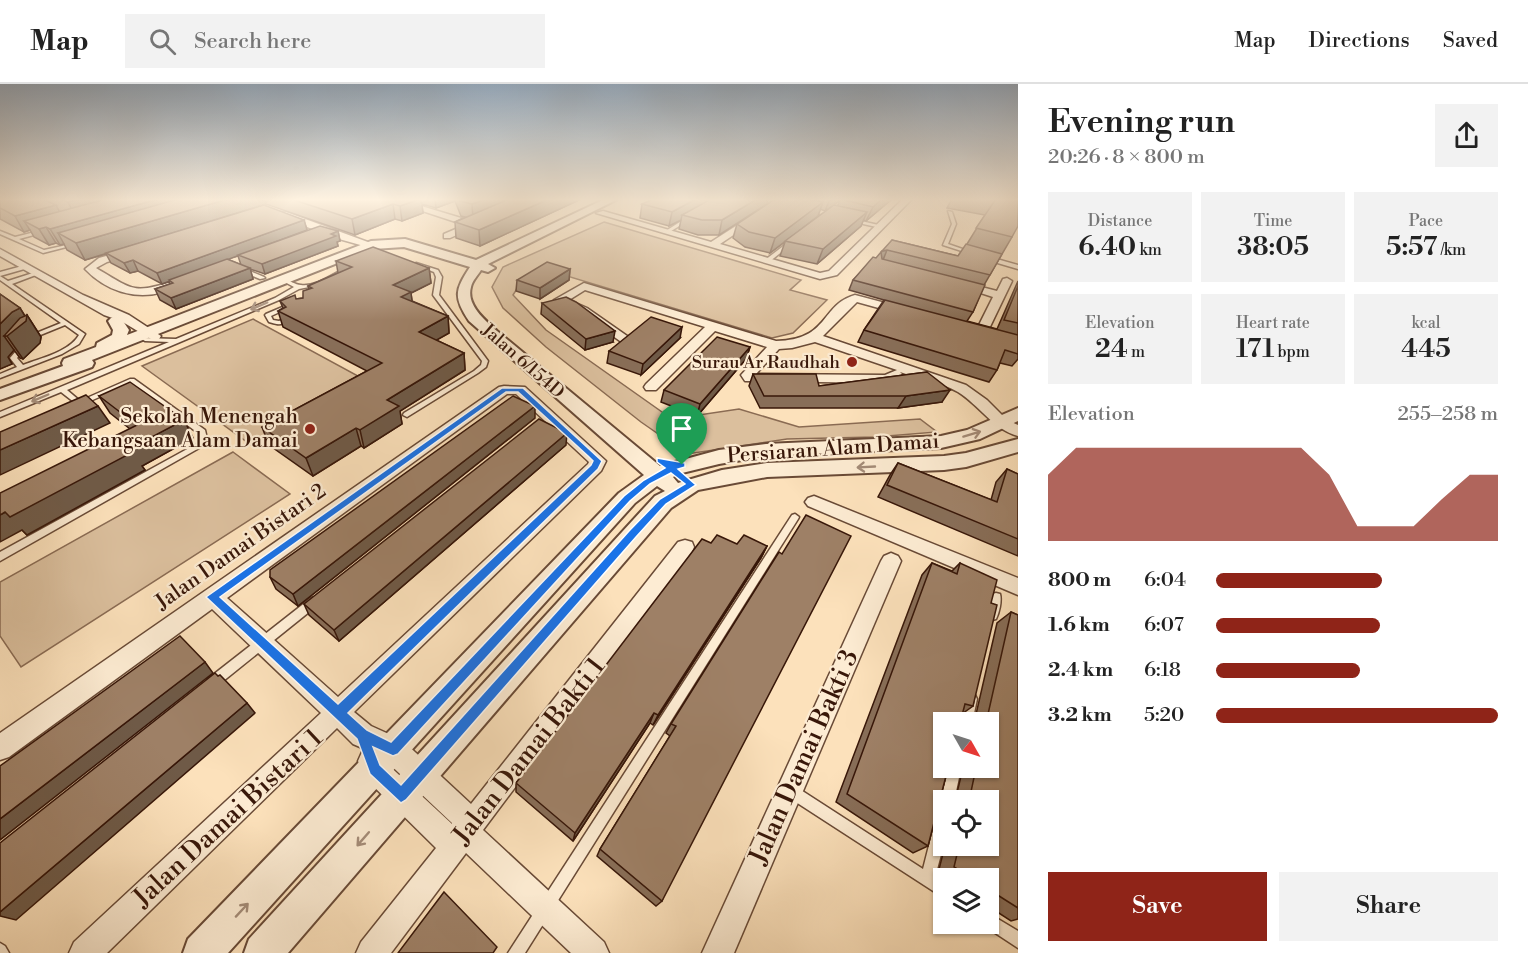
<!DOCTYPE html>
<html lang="en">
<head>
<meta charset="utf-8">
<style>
  :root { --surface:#fff; --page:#f2f2f2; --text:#222; --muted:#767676; --line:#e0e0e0; --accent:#8f2418 }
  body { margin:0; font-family:"Libre Bodoni",serif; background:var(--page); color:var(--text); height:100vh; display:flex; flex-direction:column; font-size:22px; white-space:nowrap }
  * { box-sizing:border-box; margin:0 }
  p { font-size:20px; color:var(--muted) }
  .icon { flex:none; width:33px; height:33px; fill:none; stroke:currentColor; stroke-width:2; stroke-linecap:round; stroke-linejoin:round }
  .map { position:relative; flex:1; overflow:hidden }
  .panel { display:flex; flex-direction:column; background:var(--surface); width:510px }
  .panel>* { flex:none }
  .needle { width:39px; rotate:129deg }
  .controls { position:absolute; left:933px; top:628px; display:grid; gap:12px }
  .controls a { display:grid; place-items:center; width:66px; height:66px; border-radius:0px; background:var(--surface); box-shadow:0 2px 4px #0004; font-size:30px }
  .pin { position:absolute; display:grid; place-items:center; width:51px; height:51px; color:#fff; margin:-62px -26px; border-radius:50% 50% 50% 0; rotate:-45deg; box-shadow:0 0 6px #0007 }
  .pin .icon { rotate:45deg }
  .round { display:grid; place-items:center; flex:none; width:63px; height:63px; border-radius:0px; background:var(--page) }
  .overview { display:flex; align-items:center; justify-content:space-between; height:102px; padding:0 30px }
  h1 { font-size:33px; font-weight:600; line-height:45px }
  .figures { display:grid; grid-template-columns:repeat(3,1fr); gap:9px; height:102px; padding:6px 30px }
  .figures div { display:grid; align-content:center; border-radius:0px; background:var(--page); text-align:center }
  .figures b { font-size:26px; font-weight:600 }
  .figures small { font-size:16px; font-weight:400 }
  .figures p { font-size:16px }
  .chart { height:168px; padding:12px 30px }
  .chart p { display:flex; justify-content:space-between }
  .chart svg { width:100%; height:108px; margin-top:6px; fill:var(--accent); opacity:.7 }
  .action { display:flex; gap:12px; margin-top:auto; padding:12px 30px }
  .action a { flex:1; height:69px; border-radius:0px; background:var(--accent); color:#fff; font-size:24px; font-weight:600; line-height:69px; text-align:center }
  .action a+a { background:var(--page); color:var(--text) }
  ul { padding:0 30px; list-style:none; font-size:20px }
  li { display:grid; grid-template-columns:96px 72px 1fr; align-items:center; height:45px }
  li i { height:15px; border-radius:8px; background:var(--accent) }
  header { display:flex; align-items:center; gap:36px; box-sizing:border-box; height:84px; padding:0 30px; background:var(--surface); border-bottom:2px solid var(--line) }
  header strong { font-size:28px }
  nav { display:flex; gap:33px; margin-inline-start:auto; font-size:21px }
  .search { width:420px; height:54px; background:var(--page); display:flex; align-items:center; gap:15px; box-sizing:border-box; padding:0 21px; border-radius:0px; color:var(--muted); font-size:22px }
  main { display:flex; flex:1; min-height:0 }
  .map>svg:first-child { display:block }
  .green { fill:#dbbf9d; stroke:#8a6b53; stroke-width:1.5 }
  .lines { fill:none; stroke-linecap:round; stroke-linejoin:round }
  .service-casing { stroke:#694a36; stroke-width:3 }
  .minor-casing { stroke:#694a36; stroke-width:3 }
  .tertiary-casing { stroke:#694a36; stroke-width:4 }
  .service { fill:#fdecd3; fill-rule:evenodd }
  .minor { fill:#fdecd3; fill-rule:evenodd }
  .tertiary { fill:#fdecd3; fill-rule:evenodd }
  .wall { fill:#886e58; stroke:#381709; stroke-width:1.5; fill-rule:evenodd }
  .shaded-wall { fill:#6f5a47; stroke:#381709; stroke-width:1.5 }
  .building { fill:#9e8066; stroke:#381709; stroke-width:1.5 }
  .oneway { stroke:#a48c78 }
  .route { fill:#1a73e8; stroke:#fff; stroke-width:1.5; fill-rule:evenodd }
  .poi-dot { fill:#8f2418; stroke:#fdecd3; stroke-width:2 }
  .labels { text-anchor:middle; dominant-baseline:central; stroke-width:4.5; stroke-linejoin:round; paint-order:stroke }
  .far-street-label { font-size:18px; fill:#381709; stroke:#fdecd3 }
  .far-poi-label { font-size:18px; fill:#381709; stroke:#fdecd3; text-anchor:end }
  .poi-label { font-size:21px; fill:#381709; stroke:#fdecd3; text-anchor:end }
  .street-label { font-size:21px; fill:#381709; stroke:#fdecd3 }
  .near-street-label { font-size:26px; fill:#381709; stroke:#fdecd3 }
</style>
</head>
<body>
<header>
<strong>Map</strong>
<div class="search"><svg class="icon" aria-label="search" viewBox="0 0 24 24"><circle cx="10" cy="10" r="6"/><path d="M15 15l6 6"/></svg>Search here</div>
<nav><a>Map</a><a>Directions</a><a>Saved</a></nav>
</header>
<main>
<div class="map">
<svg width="1018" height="869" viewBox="0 0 1018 869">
  <rect width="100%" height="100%" fill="#fce1bb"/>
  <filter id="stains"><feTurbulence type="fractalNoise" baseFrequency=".00333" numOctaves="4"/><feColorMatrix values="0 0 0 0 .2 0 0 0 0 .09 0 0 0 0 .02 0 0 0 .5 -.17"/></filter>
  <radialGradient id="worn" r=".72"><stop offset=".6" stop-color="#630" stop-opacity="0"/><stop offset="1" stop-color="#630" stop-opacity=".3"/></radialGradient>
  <g class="green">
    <polygon points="604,138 801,196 790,206 827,216 793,249 772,254 544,185 525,192 513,211 546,246 672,335 739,325 799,343 920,335 937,348 875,353 787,355 687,370 641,338 546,263 503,224 492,203 503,183"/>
    <polygon points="253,235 369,298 254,363 142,282"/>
    <polygon points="233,368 290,410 21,583 0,552 0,498"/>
  </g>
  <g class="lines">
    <g class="service-casing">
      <g id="service">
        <polygon points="757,115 764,115 785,120 783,121"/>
        <polygon points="948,127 952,128 956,140 948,160 974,169 974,171 943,161 952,140"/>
        <polygon points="688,133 692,134 668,149 664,148"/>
        <polygon points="852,135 883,142 883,143 881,144 850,137"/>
        <polygon points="43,146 45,147 45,148 19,155 44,166 76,159 78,160 43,169 0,150 0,147 15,153"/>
        <polygon points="790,157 794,158 769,178 765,178 765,176"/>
        <polygon points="986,172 1018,181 1018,185 984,175 983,174"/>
        <polygon points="416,179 438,186 442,193 439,211 488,277 486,283 478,289 407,333 403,331 404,329 474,287 481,281 482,277 433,211 436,193 434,188 416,181"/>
        <polygon points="26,181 28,182 28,184 0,192 0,188"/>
        <polygon points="240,183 264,193 265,194 260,195 238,186 238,184"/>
        <path d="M348 183 350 184V186L319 201 299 205 279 216 67 306 80 317 130 295H134L205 346 208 359 0 477V468L200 358 198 349 131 299 79 322 61 308 0 333V328L169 258 145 257 142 255 143 254 176 255 275 214 294 203 283 197V195C290 196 295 201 301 201 317 203 334 189 348 183Z"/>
        <path d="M36 188 41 189 12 200 85 250 79 260 62 270 0 294V290L17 283 10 274 29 252 61 239 0 196V192L8 197ZM65 241 79 251C69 268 41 274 23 281L17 274 33 254Z"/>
        <path d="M292 219 297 220 271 232 273 236 279 237 284 235 287 237C281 242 276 240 269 238L265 231 266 230Z"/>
        <polygon points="795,430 799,433 798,435 525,869 508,869 792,431"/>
        <path d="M996 509 1000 510C1002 517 999 529 996 535L992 536 988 535C985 529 989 516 992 510Z"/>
        <polygon points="315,513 319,514 320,517 319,520 217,602 213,603 209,602 207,598 209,594 311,514"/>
        <polygon points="971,609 975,611 977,615 972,639 960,639 967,611"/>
        <polygon points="949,684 961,684 954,717 944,717 944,722 940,717"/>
        <polygon points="790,699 923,785 937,730 939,725 944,723 944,759 935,793 944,798 944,814 785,711 783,706 785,701"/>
        <polygon points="988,829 1018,847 1018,864 983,841 982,840 988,840"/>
        <polygon points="0,859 5,862 9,869 0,869"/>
      </g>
    </g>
    <g class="minor-casing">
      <g id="minor">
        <polygon points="386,115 398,115 481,140 450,154 444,154 444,150 465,141"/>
        <polygon points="778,115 787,115 720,160 820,189 829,187 903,115 912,115 837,191 820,195 596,129 603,127 711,158"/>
        <polygon points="280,128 286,128 376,161 371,164 332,153 280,132"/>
        <polygon points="0,165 83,211 129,231 161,252 159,255 151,255 121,237 104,231 0,172"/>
        <path d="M131 165 136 168 135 170 107 178 96 184C139 210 133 208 180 196L185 199C180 204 171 206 164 208 134 216 106 207 85 185L99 174Z"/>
        <polygon points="1007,194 1012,197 987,249 985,252 977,252 975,249 993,213 953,200 958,197 997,207 1003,195"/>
        <path d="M584 199 776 257C830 256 820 221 855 211L908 225V229L904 231 857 218 823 252 966 301 987 316 1007 336 1018 341V352C993 345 979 321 958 308 941 298 918 294 900 288L902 290 888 299 745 297 741 291 767 263 715 247 656 306H646L644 303 646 300 705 243 585 206 569 216 587 224 630 254 628 257H620L579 228 554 216ZM815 258 897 286 885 291 756 290 779 265 792 264Z"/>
        <path d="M504 302 525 303 606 377 601 387 354 628 371 642 402 656 471 720 678 458 685 456 692 458 694 463 692 468 483 746 604 858 609 869H571L466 769 391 869H356L361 858 436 764 365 694 358 677 362 668 367 666 353 660 337 644 107 869H69L74 858 321 629 212 525 9 673 0 676V649L499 303ZM507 310H516L589 378 588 380 338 613 227 514ZM382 673 452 739V740L383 676Z"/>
        <polygon points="814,412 1018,494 1018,511 808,422 805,418 808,414"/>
        <polygon points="891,469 898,472 901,477 734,869 702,869 881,477 884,472"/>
      </g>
    </g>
    <g class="tertiary-casing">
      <path id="tertiary" d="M605 115H618L488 180 495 184 488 188 481 186C478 191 472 197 471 203 466 221 485 236 497 247L660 382 719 366 766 360 941 352 967 346 1018 324V337L980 355 941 364 766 372 719 380 678 390 673 393 678 399 722 386 767 379 944 372 966 369 1018 355V368L966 383 944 386 767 393 698 406 671 424 288 869H244L249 855 655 412 665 407 657 402 635 419 228 869H183L188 855 619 409 644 391 469 237C453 213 455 206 470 183L404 163 373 165 92 276 94 279 92 283 0 316V305L63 282 62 279 64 275 96 263 97 259 112 251 113 246 108 237 111 234H121L129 246 127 251 371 157 405 155 476 176Z"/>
    </g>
    <use href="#service" class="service"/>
    <use href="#minor" class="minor"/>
    <use href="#tertiary" class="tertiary"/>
  </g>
  <g class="wall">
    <path d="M0 115H581L480 162 456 154 455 138 465 133 461 132 455 117 436 124 422 120 423 129 402 137 395 135 355 151 266 120 186 145 304 136 307 146 266 161 338 147 340 157 337 158 338 162 265 190 250 185 253 195 176 225 160 216 155 205 170 200 169 197 162 200 138 187 130 189 111 179 106 170 85 176 67 166 64 160 60 161 56 159 49 161 34 153 30 146 24 148 0 135ZM238 172 241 181 227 175Z"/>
    <path d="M771 115H892L866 137 863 136 861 142 817 180 780 172 785 158 770 169 745 163 733 154 737 140 775 115ZM840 116 838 121 818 132 820 125 825 127Z"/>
    <polygon points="952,115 1018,115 1012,153 984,201 973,228 967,237 997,245 1018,197 1018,275 1012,282 1000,279 997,286 989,298 858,258 864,246 884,216 849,206 853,196 881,170 892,156 958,172 967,160 985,131 947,124"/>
    <polygon points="642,120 767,120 719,151 698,151 679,145 681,136 669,142 640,134"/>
    <polygon points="336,177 429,184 431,199 411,209 412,217 448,232 449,249 436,256 464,269 465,286 400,327 402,340 364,364 361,362 313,392 269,361 262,343 367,287 283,243 278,227 283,224 280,217 303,214 309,205 308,202 338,189"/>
    <polygon points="570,185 569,196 540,215 516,207 517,196"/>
    <polygon points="0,210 20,224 25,232 27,231 41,253 40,259 23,275 20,274 14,266 8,273 12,280 0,285"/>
    <polygon points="542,219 613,258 585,266 541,230"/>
    <polygon points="680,254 641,291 607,279 609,267"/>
    <polygon points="750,263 746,275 697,332 661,318 664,306"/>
    <polygon points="927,288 942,318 898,324 760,324 749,302 753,290 819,302"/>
    <polygon points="99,312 184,336 193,354 142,382 145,386 27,451 22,446 130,345 110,329"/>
    <polygon points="535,334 298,522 276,505 270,493"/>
    <polygon points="566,361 339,557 309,531 304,520"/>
    <polygon points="898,379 991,416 996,398 1007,385 1018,390 1018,472 878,413 890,391"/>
    <polygon points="711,459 767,462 761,474 653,641 650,639 573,757 516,708 516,699"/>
    <polygon points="779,468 662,817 656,822 597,772 600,765 670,652 666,649 671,640"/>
    <polygon points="932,479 952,487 960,479 991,519 973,622 962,630 928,762 913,769 836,718 922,491"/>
    <polygon points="1011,528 1018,531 1018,835 1011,837 988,822 988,795 948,795 938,789 945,762 988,762 988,717 955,717 963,684 988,684 988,639 974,639 997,539"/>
  </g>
  <g class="shaded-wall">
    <polygon points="81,115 144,115 76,134 68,118"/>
    <polygon points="158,115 215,115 58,149 64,160 60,161 50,145"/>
    <polygon points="228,115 265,115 266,120 85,176 76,159"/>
    <polygon points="420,115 421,115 423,129 402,137 400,122"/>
    <polygon points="435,115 455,115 455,117 436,124"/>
    <polygon points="486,115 522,115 473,136 472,120"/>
    <polygon points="549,115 581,115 480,162 479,146"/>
    <polygon points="696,115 717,115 682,131 681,136 669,142 672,128"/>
    <polygon points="757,115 768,115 767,120 719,151 722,136"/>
    <polygon points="830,115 842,115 825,127"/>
    <polygon points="882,115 892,115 866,137 873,123"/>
    <polygon points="823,118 818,132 770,169 775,154"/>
    <polygon points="393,120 395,135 355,151 352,135"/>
    <polygon points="56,121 64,136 24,137 30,146 24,148 15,132"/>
    <polygon points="867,128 861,142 817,180 823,165"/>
    <polygon points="304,136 307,146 162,200 157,189"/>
    <polygon points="46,143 56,159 49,161 39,145"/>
    <polygon points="338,147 340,157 337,158 338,162 265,190 262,180"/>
    <polygon points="887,166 883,176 878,177 882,167"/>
    <polygon points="133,176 138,187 130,189 124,179"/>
    <polygon points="250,184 253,195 176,225 171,214"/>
    <polygon points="429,184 431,199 411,209 413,224 403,229 393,201"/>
    <polygon points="570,185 569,196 540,215 540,204"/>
    <polygon points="20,224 26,234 27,231 41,253 40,259 23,275 7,252 4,252 14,266 8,273 12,280 0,285 0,240 12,228"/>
    <polygon points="448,232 449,249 421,265 419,248"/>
    <polygon points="682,243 680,254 641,291 643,280"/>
    <polygon points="615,247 613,258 585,266 586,255"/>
    <polygon points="750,263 746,275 697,332 700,320"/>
    <polygon points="464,269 465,286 400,327 402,340 364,364 360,346 387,316"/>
    <polygon points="950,306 942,318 898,324 906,312"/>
    <polygon points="98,322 110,339 0,391 0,366"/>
    <polygon points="535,322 535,334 298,522 293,510"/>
    <polygon points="184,336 193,354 142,382 145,386 27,451 22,446 0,458 0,431"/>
    <polygon points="356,344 361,362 313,392 306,374"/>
    <polygon points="567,349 566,361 339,557 334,546"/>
    <polygon points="767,462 761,474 653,641 658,631"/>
    <polygon points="205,578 213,589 0,756 0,735"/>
    <polygon points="247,619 255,629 16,836 0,832 0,828"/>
    <polygon points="654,629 650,639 573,757 575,749"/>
  </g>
  <g class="building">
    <polygon points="0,115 42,115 56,121 15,132 0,124"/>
    <polygon points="60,115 81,115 68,118"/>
    <polygon points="106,115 158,115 50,145 46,143 39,145 24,137"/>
    <polygon points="178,115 228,115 76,159 58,149"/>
    <polygon points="291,115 420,115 400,122 393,120 352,135"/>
    <polygon points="459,115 486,115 472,120 460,117"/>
    <polygon points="509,115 549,115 479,146 455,138"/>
    <polygon points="653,115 696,115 672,128 642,120"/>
    <polygon points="711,115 757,115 722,136 702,136 682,131"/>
    <polygon points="775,115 807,115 823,118 775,154 749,148 737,140"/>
    <polygon points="840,115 882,115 873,123"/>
    <polygon points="996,115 1018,115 1018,142 1012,153 976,144"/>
    <polygon points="264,121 304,136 157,189 133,176 124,179 106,169"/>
    <polygon points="834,121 867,128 823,165 785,157"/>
    <polygon points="320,142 338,147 331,150 336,152 262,180 238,171"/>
    <polygon points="892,156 958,172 966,160 1002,170 990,191 887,166 882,167"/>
    <polygon points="373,163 429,184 393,201 411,208 401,213 448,232 419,248 464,269 387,316 399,322 360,346 356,344 306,374 262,343 382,279 278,227 286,223 280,217 295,211 296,215 303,214 303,207 312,204 308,202 352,183 336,177"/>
    <polygon points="881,168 882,175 985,201 973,228 853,196 873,173 876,174"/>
    <polygon points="227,175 250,184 171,214 155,205 173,199 169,196"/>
    <polygon points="547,178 570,185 540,204 517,196"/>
    <polygon points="1018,202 1018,239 1004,236"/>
    <polygon points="0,210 20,224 12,228 0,240"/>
    <polygon points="566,213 576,218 615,247 586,255 542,219"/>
    <polygon points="885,216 1018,251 1018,270 1005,266 997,286 864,246"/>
    <polygon points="27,231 26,237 7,252 4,252 20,234"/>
    <polygon points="651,233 682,243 643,280 609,267"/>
    <polygon points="717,253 750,263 700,320 664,306"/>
    <polygon points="927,288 950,306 906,312 764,312 753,290 816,290 819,302"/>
    <polygon points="130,298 184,336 129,365 133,368 10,433 5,428 0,431 0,409 137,341 99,312"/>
    <polygon points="86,311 98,322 0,366 0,348"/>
    <polygon points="513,312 535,322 293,510 270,493 270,486"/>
    <polygon points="539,335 567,349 334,546 304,520"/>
    <polygon points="898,379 997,418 1007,385 1018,390 1018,455 887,401"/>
    <polygon points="806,431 851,452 662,817 600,765 676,642 671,640 779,468 782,470"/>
    <polygon points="717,451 737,460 744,451 767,462 658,631 654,629 575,749 516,699 702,455 711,459"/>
    <polygon points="932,479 957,490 960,479 997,496 991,519 997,521 973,622 965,620 960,639 944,639 944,684 948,684 928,762 847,710"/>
    <polygon points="1011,528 1018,531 1018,824 988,805 988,795 974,795 954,783 959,762 988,762 988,717 969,717 976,684 988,684 988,639 986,639"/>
    <polygon points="180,552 205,578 0,735 0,682"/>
    <polygon points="215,589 218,592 220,591 247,619 0,828 0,759"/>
    <polygon points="444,808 497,863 493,869 398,869"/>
  </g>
  <defs><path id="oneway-shaft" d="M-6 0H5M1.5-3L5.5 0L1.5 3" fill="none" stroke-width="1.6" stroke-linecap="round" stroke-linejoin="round" transform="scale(1.5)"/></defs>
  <g class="oneway">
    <use href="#oneway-shaft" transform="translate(259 222) rotate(157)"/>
    <use href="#oneway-shaft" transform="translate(40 314) rotate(157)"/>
    <use href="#oneway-shaft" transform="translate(972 350) rotate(-17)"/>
    <use href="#oneway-shaft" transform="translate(866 383) rotate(177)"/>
    <use href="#oneway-shaft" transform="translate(363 755) rotate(131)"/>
    <use href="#oneway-shaft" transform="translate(242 826) rotate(-47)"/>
  </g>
  <linearGradient id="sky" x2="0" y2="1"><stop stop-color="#95aabe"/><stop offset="0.49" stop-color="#fef2e0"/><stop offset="1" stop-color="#fef2e0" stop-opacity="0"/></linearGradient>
  <rect width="1018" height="236" fill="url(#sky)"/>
  <path class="route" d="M502 304H523L602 377 598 385 348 629 367 646 391 658 624 412 644 396 665 384 657 378V374L685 379V383L678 385 696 401 666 420 636 453 406 716 401 719 370 690 357 655 206 513ZM506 308H518L588 372 593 377 591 381 338 620 220 513ZM671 389 685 400 660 415 629 447 401 701 380 681 373 663 393 672 398 670 630 417 650 400Z"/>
  <g class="poi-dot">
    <circle cx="852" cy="278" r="6"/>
    <circle cx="310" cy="345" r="6"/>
  </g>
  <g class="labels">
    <g class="far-street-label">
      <text transform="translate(523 277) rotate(41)">Jalan 6/154D</text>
    </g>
    <g class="far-poi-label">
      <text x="840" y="278">Surau Ar Raudhah</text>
    </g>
    <g class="poi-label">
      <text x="298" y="333">Sekolah Menengah<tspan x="298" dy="24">Kebangsaan Alam Damai</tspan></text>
    </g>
    <g class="street-label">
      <text transform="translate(833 365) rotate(-4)">Persiaran Alam Damai</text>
      <text transform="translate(241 463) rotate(-35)">Jalan Damai Bistari 2</text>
    </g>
    <g class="near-street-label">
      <text transform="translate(529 667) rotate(-52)">Jalan Damai Bakti 1</text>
      <text transform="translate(804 673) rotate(-66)">Jalan Damai Bakti 3</text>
      <text transform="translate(228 734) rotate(-43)">Jalan Damai Bistari 1</text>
    </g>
  </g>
  <rect width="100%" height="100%" filter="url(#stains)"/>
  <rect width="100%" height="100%" fill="url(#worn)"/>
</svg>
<div class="controls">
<a><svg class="needle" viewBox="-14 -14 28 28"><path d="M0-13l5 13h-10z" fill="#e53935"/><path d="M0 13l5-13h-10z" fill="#767676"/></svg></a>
<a><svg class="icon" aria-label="locate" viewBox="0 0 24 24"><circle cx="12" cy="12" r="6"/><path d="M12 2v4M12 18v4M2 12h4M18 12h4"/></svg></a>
<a><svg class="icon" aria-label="layers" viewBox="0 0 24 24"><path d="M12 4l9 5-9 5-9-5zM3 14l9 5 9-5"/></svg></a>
</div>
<div class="pin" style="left:682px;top:381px;background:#1e9e55"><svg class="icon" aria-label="arrive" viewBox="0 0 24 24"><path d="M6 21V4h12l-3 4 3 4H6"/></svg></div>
</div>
<section class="panel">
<div class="overview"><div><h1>Evening run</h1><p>20:26 · 8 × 800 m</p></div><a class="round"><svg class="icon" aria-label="share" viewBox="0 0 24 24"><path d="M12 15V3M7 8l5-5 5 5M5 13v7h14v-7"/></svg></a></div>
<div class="figures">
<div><p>Distance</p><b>6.40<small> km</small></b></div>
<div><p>Time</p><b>38:05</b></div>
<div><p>Pace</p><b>5:57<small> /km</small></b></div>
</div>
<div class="figures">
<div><p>Elevation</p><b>24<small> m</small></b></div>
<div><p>Heart rate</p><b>171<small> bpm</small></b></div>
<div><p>kcal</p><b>445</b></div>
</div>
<div class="chart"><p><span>Elevation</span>255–258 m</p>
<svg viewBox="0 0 160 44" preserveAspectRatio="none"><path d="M0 44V17L10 6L20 6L30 6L40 6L50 6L60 6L70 6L80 6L90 6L100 17L110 38L120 38L130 38L140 27L150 17L160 17V44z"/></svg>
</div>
<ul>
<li><b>800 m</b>6:04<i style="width:59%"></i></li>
<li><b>1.6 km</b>6:07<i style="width:58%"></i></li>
<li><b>2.4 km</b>6:18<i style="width:51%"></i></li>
<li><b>3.2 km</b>5:20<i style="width:100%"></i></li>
</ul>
<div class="action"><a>Save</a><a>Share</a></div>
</section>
</main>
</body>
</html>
